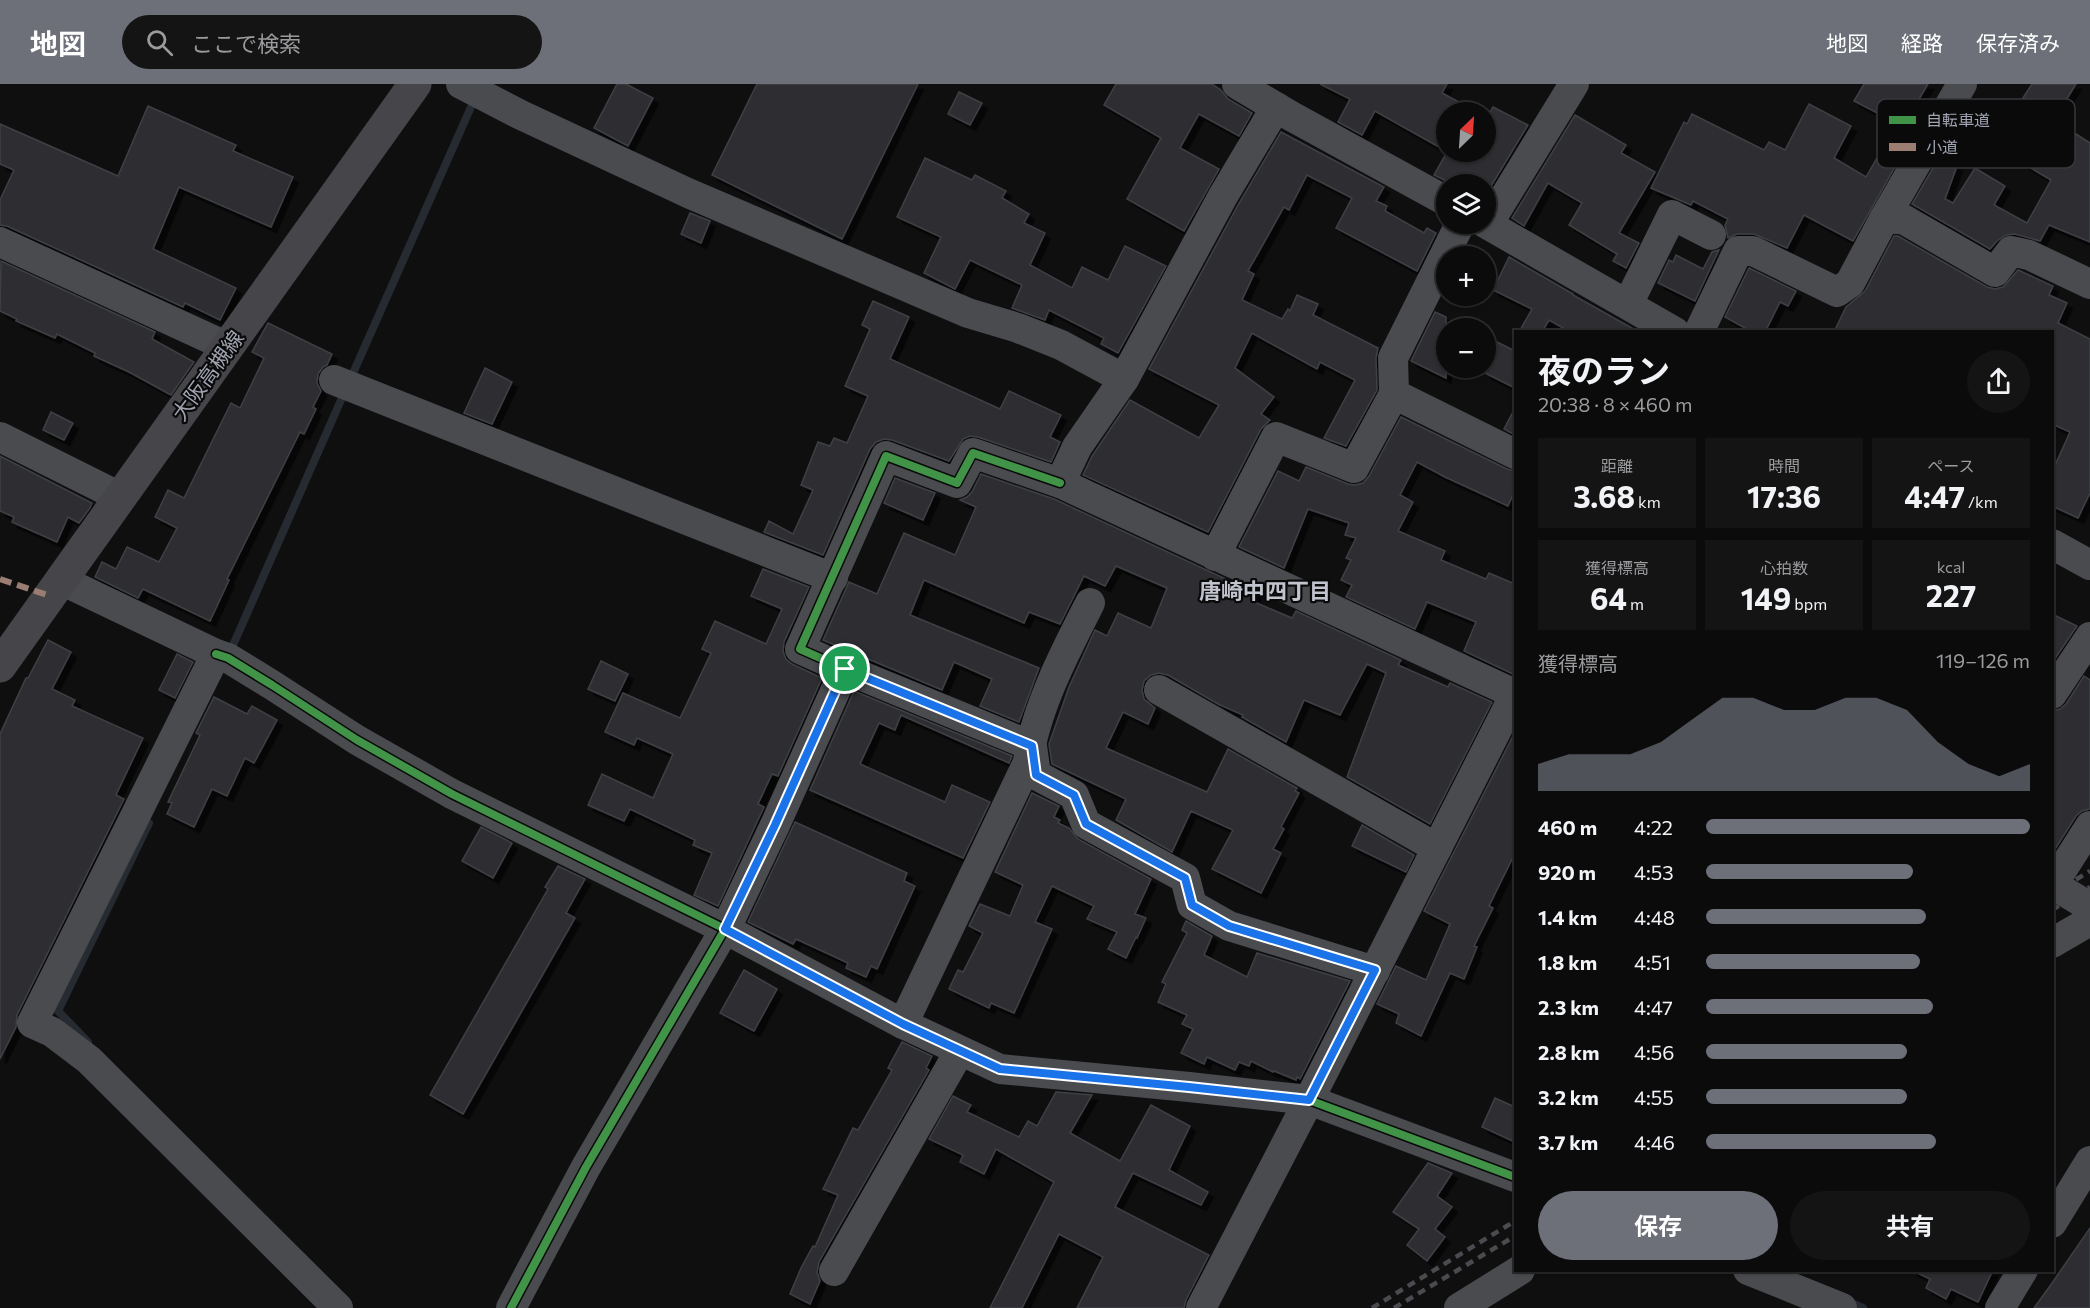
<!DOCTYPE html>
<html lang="ja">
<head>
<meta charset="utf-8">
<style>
  :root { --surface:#0b0b0c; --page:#141415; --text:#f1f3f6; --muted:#9a9b9d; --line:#2b2b2d; --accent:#6d7079 }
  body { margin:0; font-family:Commissioner,"Noto Sans JP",sans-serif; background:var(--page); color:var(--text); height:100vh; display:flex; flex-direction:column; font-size:22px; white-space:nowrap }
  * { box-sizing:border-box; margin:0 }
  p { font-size:20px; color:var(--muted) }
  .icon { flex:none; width:33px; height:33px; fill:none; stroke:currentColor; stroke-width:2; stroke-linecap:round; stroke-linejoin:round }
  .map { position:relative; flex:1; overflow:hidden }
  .side { position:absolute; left:1514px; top:246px; width:540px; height:942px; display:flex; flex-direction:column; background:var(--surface); border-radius:0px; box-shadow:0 2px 4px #0004,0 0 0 2px var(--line) }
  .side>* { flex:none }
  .needle { width:39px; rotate:25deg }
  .tools { position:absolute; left:1436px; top:18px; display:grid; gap:12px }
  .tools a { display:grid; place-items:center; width:60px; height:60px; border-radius:50%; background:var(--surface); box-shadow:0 2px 4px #0004,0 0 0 2px var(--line); font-size:30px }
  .pin { position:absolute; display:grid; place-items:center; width:51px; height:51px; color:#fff; margin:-26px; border:3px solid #fff; border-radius:50%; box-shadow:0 2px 6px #0007 }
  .round { display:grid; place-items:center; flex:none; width:63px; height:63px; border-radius:32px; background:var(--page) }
  .summary { display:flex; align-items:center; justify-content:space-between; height:102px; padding:0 24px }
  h1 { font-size:33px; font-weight:700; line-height:45px }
  .figures { display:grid; grid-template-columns:repeat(3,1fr); gap:9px; height:102px; padding:6px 24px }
  .figures div { display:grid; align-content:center; border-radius:0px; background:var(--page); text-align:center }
  .figures b { font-size:30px; font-weight:700 }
  .figures small { font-size:16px; font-weight:400 }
  .figures p { font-size:16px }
  .chart { height:168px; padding:12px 24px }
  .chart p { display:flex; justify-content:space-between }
  .chart svg { width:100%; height:108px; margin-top:6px; fill:var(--accent); opacity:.7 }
  .primary-button { display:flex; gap:12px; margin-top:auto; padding:12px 24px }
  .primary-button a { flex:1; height:69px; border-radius:36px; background:var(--accent); color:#fff; font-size:24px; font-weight:700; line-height:69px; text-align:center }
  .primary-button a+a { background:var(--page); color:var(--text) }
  ul { padding:0 24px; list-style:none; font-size:20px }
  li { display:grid; grid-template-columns:96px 72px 1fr; align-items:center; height:45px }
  li i { height:15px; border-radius:8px; background:var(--accent) }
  header { display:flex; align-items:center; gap:36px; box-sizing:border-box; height:84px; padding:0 30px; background:var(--accent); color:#fff }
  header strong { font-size:28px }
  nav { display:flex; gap:33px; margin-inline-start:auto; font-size:21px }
  .search { width:420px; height:54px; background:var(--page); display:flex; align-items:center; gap:15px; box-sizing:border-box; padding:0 21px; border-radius:33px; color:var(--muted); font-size:22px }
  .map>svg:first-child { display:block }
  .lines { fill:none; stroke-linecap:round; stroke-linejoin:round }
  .stream { stroke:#262b32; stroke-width:8 }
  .building { fill:#2e2e30; stroke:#3e4044; stroke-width:1.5; filter:url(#shadow) }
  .minor { stroke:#4a4b4f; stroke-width:30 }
  .major { stroke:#46464a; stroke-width:33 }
  .rail { stroke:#4a4a4f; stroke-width:4.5; stroke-dasharray:8 6; stroke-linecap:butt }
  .quiet { stroke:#9b7d72; stroke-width:6; stroke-dasharray:12 6; stroke-linecap:butt }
  .cycleway-casing { stroke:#0a0a0b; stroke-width:11 }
  .cycleway { stroke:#419447; stroke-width:8 }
  .route-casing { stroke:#fff; stroke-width:12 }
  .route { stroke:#1a73e8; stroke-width:8 }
  .labels { text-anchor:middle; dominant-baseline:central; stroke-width:4.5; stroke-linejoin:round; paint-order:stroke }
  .street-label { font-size:21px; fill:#a0a4b1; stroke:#0a0a0b }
  .neighbourhood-label { font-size:22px; font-weight:bold; fill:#c1c3cd; stroke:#0a0a0b }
  .key { fill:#0a0a0b; stroke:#37383d; stroke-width:1.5 }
  .key-label { font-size:16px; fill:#a0a4b1 }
</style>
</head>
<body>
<header>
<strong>地図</strong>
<div class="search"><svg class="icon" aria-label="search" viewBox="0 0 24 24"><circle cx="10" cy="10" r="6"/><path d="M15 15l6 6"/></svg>ここで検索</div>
<nav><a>地図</a><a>経路</a><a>保存済み</a></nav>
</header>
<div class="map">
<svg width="2090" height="1224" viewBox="0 0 2090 1224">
  <defs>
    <filter id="shadow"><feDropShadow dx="5.5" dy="5.5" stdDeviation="0" flood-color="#0009"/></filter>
  </defs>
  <rect width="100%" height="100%" fill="#0f0f10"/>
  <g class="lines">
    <g class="stream">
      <polyline points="350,296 475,14"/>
      <polyline points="230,568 345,307"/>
      <polyline points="88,958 58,927 149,739"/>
      <polyline points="1849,1218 1863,1224"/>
    </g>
  </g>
  <g class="building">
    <polygon points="617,0 626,0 653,14 628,62 594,44"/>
    <polygon points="757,0 918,0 842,155 712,91"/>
    <polygon points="1116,0 1212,0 1221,6 1228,15 1252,29 1239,52 1199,30 1180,64 1219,85 1184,147 1127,115 1161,54 1104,21"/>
    <polygon points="1320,0 1447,0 1442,9 1477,28 1446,28 1446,67 1375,27 1362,51 1338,38 1350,15"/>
    <polygon points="1864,0 1928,0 1915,22 1926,28 1853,157 1804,131 1787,164 1754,150 1737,150 1728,154 1725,141 1728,135 1693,117 1691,121 1651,104 1684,38 1687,40 1692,30 1764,66 1769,58 1785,66 1809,20 1851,42 1834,74 1866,93 1897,39 1854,17"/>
    <polygon points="2032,0 2076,0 2054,36 2090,59 2090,158 2049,141 2040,157 2015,150 2006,151 1997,157 1990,165 1912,120 1940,72 1957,82 1945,115 1953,119 1975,84 2005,102 1994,121 2027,139 2051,96 2014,74 2018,67 1998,52"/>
    <polygon points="959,8 982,19 970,41 948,30"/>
    <polygon points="148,22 236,61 233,67 293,93 271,143 179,103 153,165 236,204 220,236 185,219 183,223 7,142 0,141 0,116 14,86 0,80 0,40 118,92"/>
    <polygon points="1493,23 1528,41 1485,112 1485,100 1452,100 1434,91 1447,68 1485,68 1485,38"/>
    <polygon points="1575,31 1626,61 1621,69 1655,88 1619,149 1639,159 1626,184 1613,177 1617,170 1569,141 1582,119 1548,99 1524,142 1512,134"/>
    <polygon points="1281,48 1384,103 1376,117 1387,122 1385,127 1424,149 1427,144 1436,149 1417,187 1336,144 1352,114 1307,91 1289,126 1284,123 1248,187 1254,190 1242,216 1282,235 1288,225 1290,227 1297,211 1318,220 1313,231 1378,264 1376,274 1377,306 1346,362 1324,354 1355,296 1320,278 1317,285 1252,249 1235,284 1274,313 1261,330 1270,336 1261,345 1208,448 1083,391 1092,372 1130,316 1199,354 1219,321 1149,285 1238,121"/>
    <polygon points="925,74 972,96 975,91 1006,107 1002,114 1029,130 1024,139 1045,149 1030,181 1072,204 1082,183 1108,196 1125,162 1166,182 1118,269 1101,260 1104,254 1049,226 1045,236 1012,224 1022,201 970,176 955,205 924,189 941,153 897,133"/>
    <polygon points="690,129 710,137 701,159 681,150"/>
    <polygon points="1894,152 1898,152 1987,203 1995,205 2003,203 2018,186 2053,202 2049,211 2067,219 2058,239 2090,255 2090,409 2078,434 2052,422 2052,388 2070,348 2052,340 2052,248 1834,248 1846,223 1865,207"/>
    <polygon points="1719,166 1695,217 1658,199 1669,176 1673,178 1676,171 1703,185 1712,168"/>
    <polygon points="1509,173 1573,210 1573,211 1639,248 1570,248 1549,236 1542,248 1519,248 1532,225 1493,206"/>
    <polygon points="1,177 155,248 152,255 194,278 171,311 129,288 94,272 95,269 57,250 55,254 16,237 17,235 0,227"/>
    <polygon points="1749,184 1796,207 1788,222 1780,218 1765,248 1752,248 1725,233"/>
    <polygon points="873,217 909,233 890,275 1000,325 1009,307 1061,331 1050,353 1060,358 1051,378 978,353 970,352 963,355 949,377 892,356 884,355 876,358 870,365 823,471 764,448 769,437 793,450 813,406 801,401 818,358 830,362 834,354 847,359 868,312 845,302 870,245 862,241"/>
    <polygon points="1435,228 1446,233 1446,294 1411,277"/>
    <polygon points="268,239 332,270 327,281 323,283 318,290 317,299 321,307 313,323 316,325 304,350 300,348 227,495 229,496 210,537 143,505 138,514 95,493 102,478 116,485 127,463 159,478 177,444 155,433 168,406 184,414 231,319 240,324 264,274 252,268"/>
    <polygon points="1485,252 1515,267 1515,304 1485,289"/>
    <polygon points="485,284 512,298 492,340 464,329"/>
    <polygon points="1515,324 1515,351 1504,345"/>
    <polygon points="51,328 73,339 64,356 43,346"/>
    <polygon points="1401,333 1507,385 1515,387 1515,406 1508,422 1445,393 1417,378 1400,411 1413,418 1398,447 1445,467 1441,476 1486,495 1489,489 1515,500 1515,591 1464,567 1476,538 1427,518 1415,545 1346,513 1352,501 1341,496 1351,476 1346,474 1356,454 1345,451 1349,439 1308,425 1284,484 1239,463 1278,387 1299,397 1306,383 1348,400 1355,401 1363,399 1369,392"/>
    <polygon points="0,372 92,419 90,424 79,439 68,433 57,458 12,438 14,433 0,427"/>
    <polygon points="981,390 1054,415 1256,509 1252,517 1292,534 1296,527 1401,576 1398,581 1448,603 1450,599 1492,618 1430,740 1347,693 1386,589 1367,580 1340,631 1304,616 1286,658 1242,633 1243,631 1218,620 1168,591 1159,589 1151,591 1144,597 1142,606 1144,615 1155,624 1148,640 1123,628 1106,664 1207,708 1228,665 1297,704 1295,707 1299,709 1281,743 1284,745 1273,765 1281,769 1261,809 1212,785 1233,746 1191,727 1172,768 1116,736 1126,715 1052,680 1049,660 1069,603 1095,546 1107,552 1118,529 1151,544 1167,504 1116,482 1105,502 1084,492 1060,540 1029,528 1024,539 924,496 910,531 1039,584 1019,638 980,622 992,595 954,578 942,606 823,556 849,498 877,510 904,449 955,471 976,423 960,416 967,413 972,408"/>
    <polygon points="895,394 935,409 923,436 884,419"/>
    <polygon points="763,485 809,503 784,558 783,567 786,575 792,580 822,594 778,692 772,690 758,720 764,723 718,822 694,811 712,769 693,761 695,756 630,725 624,737 588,721 602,690 653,714 673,670 637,654 634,661 605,648 623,609 680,634 711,569 702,565 715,537 766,560 782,525 751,512"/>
    <polygon points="2052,530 2077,542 2052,579"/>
    <polygon points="48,556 71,568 52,605 75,616 72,622 143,654 116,711 124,715 17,931 16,943 0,975 0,650 26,594 28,594"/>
    <polygon points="177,570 193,578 175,614 159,606"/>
    <polygon points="601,577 628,590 615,617 588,605"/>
    <polygon points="2084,592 2090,596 2090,725 2082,727 2076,732 2052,770 2052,627 2060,625 2066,620"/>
    <polygon points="854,607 1012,672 1009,679 901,631 895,646 879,639 860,680 945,718 952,701 990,718 963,774 810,706"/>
    <polygon points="214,613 247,630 252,622 277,636 254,679 245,674 227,712 212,705 194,743 167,730 172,719 168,718 200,651 196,649"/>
    <polygon points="1515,648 1515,769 1489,822 1493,824 1474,862 1477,863 1464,895 1450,889 1421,952 1396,939 1399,930 1377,920 1396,882 1426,896 1450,840 1424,827"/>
    <polygon points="1032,709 1059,722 1054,733 1060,736 1058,739 1069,744 1078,755 1151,795 1135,830 1146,834 1137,854 1136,853 1126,874 1108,865 1117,848 1087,835 1094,822 1052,802 1035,838 1052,845 1014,929 991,919 989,924 949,905 958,886 963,888 983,849 969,842 980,820 1010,832 1023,801 995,788"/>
    <polygon points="795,738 907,789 904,797 915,802 877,885 871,882 866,893 846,884 848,879 796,855 793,860 748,838"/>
    <polygon points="1362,741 1414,771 1406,788 1352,762"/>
    <polygon points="481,743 512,759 493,794 462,777"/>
    <polygon points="558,782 585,795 566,829 575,834 463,1030 430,1011 548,805 545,803"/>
    <polygon points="1186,837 1212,852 1204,871 1247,893 1257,869 1350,897 1300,995 1297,993 1296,996 1274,987 1273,988 1251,977 1249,982 1239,978 1235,986 1207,973 1204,980 1181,969 1193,945 1182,940 1187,931 1158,918 1166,900 1162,898 1187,849 1182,846"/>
    <polygon points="744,886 777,905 754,947 720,929"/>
    <polygon points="902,958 932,972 926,984 929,986 819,1178 817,1188 820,1197 810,1220 790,1210 801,1184 813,1162 815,1163 838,1111 823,1105 853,1044 858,1046 892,986 888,984"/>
    <polygon points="1056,1008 1092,1011 1070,1049 1120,1077 1151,1021 1190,1042 1169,1086 1208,1108 1201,1121 1133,1089 1115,1123 1209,1171 1186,1216 1184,1224 1077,1224 1103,1173 1059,1150 1022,1224 990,1224 1054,1098 996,1065 984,1090 960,1078 963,1071 929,1055 953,1012 971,1021 967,1028 1019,1053 1028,1037 1037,1042"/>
    <polygon points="1495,1014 1515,1023 1515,1058 1482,1043"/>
    <polygon points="1428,1079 1452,1089 1437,1112 1452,1123 1435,1145 1445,1153 1427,1177 1407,1161 1419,1145 1393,1128"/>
    <polygon points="2090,1144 2090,1224 2034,1224 2050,1202"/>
    <polygon points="1911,1186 1993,1186 1978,1218 1951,1205 1946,1215 1926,1204 1930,1195"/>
  </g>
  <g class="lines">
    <g class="minor">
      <polyline points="461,0 521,31 688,109 968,229 1018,244 1061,261 1124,295 1223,112 1276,23"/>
      <polyline points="1237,0 1291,32 1446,117"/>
      <polyline points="1884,135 1903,135 1995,188 2011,167 2029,171 2090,200"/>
      <polyline points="1485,139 1675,248"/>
      <polyline points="1460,140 1393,274 1394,310 1515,370"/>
      <polyline points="1488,140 1574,0"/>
      <polyline points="0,158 228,263"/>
      <polyline points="1628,220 1672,131 1711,151"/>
      <polyline points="1699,248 1738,167 1753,167 1837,208 1850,199 1884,135 1962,0"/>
      <polyline points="1124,295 1077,363 1060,399 1515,610"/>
      <polyline points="334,296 833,494"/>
      <polyline points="0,353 120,413"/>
      <polyline points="2052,460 2090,481"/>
      <polyline points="1215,472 1276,353 1354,384 1394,310"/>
      <polyline points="61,496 216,570 32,939 52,948 89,976 338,1224"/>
      <polyline points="216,570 228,574 272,601 357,656 452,710 725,845 903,940 1000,985 1189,1003 1309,1016 1515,1093"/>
      <polyline points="845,585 1032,662 1036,691 1074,711 1086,740 1185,794 1192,821 1229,842 1375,887"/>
      <polyline points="1159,606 1437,764"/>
      <polyline points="2052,610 2090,553"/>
      <polyline points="2052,800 2090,823"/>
      <polyline points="2053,800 2090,742"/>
      <polyline points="2052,859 2090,837"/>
      <path d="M903 940 1028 678C1035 625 1066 566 1090 519"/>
      <polyline points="2052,1139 2090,1077"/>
      <polyline points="1748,1186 1842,1224"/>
      <polyline points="834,1187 959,968"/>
      <polyline points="511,1224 586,1083 728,840 775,741 845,585 800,565 886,372 957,399 973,369 1060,399"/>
      <polyline points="1201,1224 1309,1016 1515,610"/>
      <polyline points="1459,1224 1520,1186"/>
      <polyline points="2000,1224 2023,1186"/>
    </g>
    <polyline class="major" points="0,582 415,0"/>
    <g class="rail">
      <polyline points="2052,810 2090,787"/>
      <polyline points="2052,826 2090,803"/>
      <polyline points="1372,1224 1515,1137"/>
      <polyline points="1394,1224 1515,1152"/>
    </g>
    <polyline class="quiet" points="0,495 50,512"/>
    <g class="cycleway-casing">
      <g id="cycleway">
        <polyline points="216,570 228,574 272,601 357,656 452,710 725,845 903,940 1000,985 1189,1003 1309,1016 1515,1093"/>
        <polyline points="511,1224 586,1083 728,840 775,741 845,585 800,565 886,372 957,399 973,369 1060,399"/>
      </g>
    </g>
    <use href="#cycleway" class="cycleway"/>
  </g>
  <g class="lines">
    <g class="route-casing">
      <polygon id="route" points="845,585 1032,662 1036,691 1074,711 1086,740 1185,794 1192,821 1229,842 1375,886 1309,1016 1189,1003 1000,985 903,940 725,845 775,741"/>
    </g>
    <use href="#route" class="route"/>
  </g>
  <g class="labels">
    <g class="street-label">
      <text transform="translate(207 291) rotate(-54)">大阪高槻線</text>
    </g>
    <g class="neighbourhood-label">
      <text x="1265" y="506">唐崎中四丁目</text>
    </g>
  </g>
  <rect x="1877" y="15" width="198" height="69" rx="9" class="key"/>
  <rect x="1889" y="32" width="27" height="8" fill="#419447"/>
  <rect x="1889" y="59" width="27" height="8" fill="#9b7d72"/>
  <g class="key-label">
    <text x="1926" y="42">自転車道</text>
    <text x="1926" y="69">小道</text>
  </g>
</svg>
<div class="tools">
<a><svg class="needle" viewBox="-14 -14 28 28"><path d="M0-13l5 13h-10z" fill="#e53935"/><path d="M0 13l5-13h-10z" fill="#9a9b9d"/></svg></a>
<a><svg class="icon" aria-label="layers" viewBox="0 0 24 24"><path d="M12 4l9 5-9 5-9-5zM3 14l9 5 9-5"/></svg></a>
<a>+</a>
<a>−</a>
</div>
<div class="pin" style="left:845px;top:585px;background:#1e9e55"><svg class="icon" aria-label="arrive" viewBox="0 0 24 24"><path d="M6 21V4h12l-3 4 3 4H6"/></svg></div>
<section class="side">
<div class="summary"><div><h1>夜のラン</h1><p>20:38 · 8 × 460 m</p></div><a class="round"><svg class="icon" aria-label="share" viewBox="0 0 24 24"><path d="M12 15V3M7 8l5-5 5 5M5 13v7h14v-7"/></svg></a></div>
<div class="figures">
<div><p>距離</p><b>3.68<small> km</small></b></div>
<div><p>時間</p><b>17:36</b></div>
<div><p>ペース</p><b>4:47<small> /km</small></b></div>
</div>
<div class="figures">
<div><p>獲得標高</p><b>64<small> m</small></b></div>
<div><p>心拍数</p><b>149<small> bpm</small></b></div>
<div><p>kcal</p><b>227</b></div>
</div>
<div class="chart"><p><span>獲得標高</span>119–126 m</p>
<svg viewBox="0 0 160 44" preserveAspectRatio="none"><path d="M0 44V33L10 29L20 29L30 29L40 24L50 15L60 6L70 6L80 11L90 11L100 6L110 6L120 11L130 24L140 33L150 38L160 33V44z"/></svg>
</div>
<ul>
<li><b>460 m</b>4:22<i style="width:100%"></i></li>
<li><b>920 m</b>4:53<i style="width:64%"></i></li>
<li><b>1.4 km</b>4:48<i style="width:68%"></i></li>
<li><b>1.8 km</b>4:51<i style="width:66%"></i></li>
<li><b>2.3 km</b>4:47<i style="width:70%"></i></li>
<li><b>2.8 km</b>4:56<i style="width:62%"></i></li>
<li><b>3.2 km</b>4:55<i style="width:62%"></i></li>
<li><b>3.7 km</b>4:46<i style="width:71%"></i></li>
</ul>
<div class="primary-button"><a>保存</a><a>共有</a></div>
</section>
</div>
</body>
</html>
